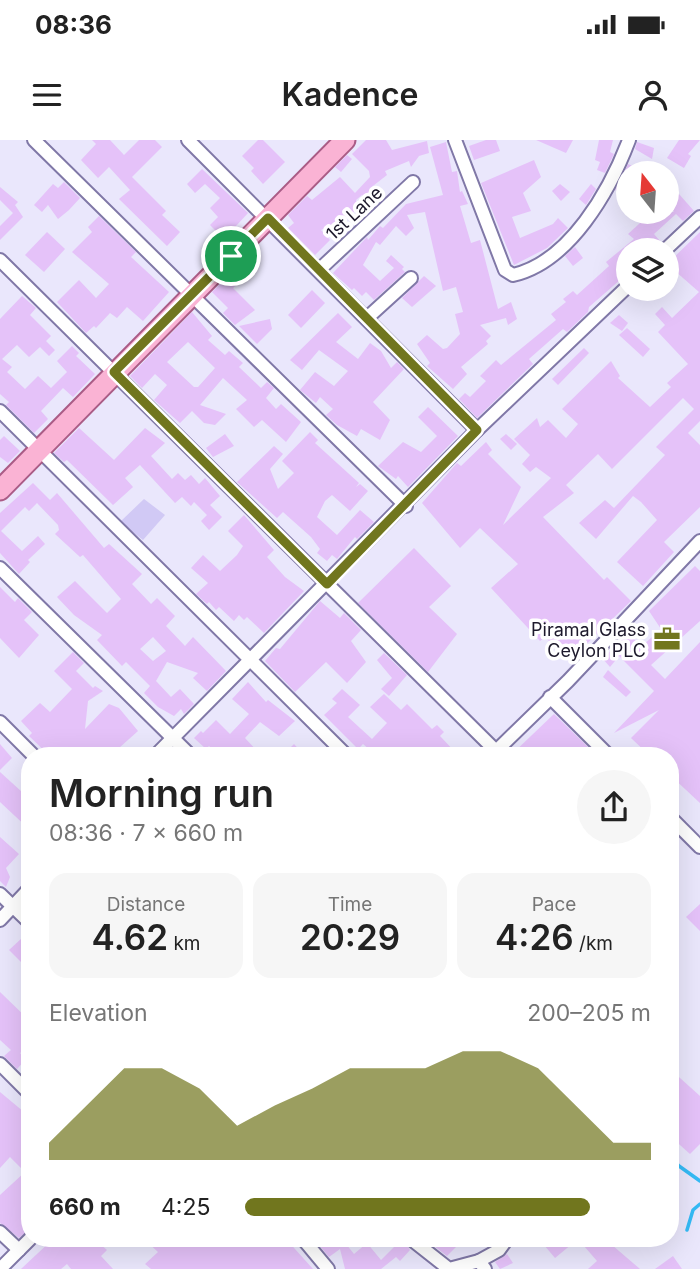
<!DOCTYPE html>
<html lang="en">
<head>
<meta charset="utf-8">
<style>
  :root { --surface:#fff; --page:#f6f6f6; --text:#222; --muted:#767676; --accent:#71761e }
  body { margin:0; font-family:Inter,sans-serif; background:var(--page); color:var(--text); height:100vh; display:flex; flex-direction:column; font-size:26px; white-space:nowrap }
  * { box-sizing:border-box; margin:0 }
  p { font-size:23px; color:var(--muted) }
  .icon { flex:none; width:38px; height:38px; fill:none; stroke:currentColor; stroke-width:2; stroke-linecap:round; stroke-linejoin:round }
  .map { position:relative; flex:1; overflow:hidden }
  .details { position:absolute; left:21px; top:607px; width:658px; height:500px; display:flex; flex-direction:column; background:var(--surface); border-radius:28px; box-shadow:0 7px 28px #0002 }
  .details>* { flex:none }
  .needle { width:46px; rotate:343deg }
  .tools { position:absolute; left:616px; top:21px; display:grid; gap:14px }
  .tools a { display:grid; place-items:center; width:63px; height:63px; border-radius:50%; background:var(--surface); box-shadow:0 7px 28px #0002; font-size:35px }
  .pin { position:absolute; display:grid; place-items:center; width:60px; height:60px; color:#fff; margin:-30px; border:4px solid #fff; border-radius:50%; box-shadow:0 2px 7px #0007 }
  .round { display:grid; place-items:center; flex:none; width:74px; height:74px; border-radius:37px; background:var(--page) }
  .overview { display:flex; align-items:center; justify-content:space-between; height:119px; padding:0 28px }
  h1 { font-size:38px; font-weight:600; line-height:52px }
  .metrics { display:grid; grid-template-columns:repeat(3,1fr); gap:10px; height:119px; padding:7px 28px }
  .metrics div { display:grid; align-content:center; border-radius:18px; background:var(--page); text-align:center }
  .metrics b { font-size:35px; font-weight:600 }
  .metrics small { font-size:19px; font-weight:400 }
  .metrics p { font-size:19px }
  .chart { height:196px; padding:14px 28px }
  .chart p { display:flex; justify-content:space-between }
  .chart svg { width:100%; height:126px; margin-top:7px; fill:var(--accent); opacity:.7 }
  ul { padding:0 28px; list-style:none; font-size:23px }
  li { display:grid; grid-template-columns:112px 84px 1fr; align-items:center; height:52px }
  li i { height:18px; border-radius:9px; background:var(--accent) }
  .status { display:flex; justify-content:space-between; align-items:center; height:49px; padding:0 35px; background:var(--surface); direction:ltr }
  .status svg { height:19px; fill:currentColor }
  header { display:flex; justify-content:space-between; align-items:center; height:91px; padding:0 28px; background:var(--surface); font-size:32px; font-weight:600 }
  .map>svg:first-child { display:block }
  .pitch { fill:#d1c9f5 }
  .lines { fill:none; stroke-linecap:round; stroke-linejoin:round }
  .stream { stroke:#35bbf6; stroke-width:3.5 }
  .building { fill:#e5c2f9; fill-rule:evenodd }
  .street-casing { stroke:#8078a7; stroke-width:16 }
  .primary-casing { stroke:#aa5c86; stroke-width:23 }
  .street { stroke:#fff; stroke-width:12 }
  .primary { stroke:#fab3d4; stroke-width:19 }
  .route-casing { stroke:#fff; stroke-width:14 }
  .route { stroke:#71761e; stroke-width:9 }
  .labels { text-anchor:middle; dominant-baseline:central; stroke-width:7; stroke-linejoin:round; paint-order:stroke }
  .street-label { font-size:18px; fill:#1c182b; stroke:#fff }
  .poi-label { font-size:18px; fill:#1c182b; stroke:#fff; text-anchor:end }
</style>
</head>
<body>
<div class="status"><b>08:36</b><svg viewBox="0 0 49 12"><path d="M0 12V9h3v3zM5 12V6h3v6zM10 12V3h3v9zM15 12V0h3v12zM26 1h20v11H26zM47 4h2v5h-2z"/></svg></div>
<header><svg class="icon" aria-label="menu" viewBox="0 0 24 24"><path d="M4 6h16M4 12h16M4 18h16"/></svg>Kadence<svg class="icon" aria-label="person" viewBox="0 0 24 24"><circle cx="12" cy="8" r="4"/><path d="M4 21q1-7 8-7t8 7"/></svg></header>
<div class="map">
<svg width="700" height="1129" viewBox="0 0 700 1129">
  <rect width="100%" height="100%" fill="#eae7fc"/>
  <polygon class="pitch" points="144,359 165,375 143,400 120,382"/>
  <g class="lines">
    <g class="stream">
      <polyline points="670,1015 679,1026 700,1041"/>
      <polyline points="687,1090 693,1070 700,1064"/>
    </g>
  </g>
  <g class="building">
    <polygon points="92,0 110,0 124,15 139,0 155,0 162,7 132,37 166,71 162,75 180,92 167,106 119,59 130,50 109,27 98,38 81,20 96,4"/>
    <polygon points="258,0 263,0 285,22 263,44 251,31 254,28 242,16"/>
    <polygon points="366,0 386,0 392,10 427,1 429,13 419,16 411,27 409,21 385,31 387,35 369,49 380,58 374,65 362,55 356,60 359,69 321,90 330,100 315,115 288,88 294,83 288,75 307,56 312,60 340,37 355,53 370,37 369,31 352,14"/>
    <polygon points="486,0 496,0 500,11 474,20 469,6"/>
    <polygon points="536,0 573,0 566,13"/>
    <polygon points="599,0 613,0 610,12 614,14 605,33 597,30 600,22 595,20"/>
    <polygon points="679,0 700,0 688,14 691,16 684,28 667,18"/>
    <polygon points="446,2 452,32 457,31 460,52 462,51 468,64 460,66 471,103 480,100 498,169 511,162 517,179 508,185 506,178 480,185 491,196 486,201 488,204 461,227 467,234 453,249 427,226 430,223 417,204 427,195 443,209 447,208 460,194 455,174 463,172 456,147 443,151 425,72 407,75 414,88 406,96 396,86 380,105 376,102 363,125 380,141 394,128 386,121 391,115 404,127 402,129 405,132 374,160 366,152 362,156 354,148 352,150 333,133 367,97 368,100 380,86 383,88 406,64 443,55 430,7"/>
    <polygon points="637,2 654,8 652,19 635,9"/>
    <polygon points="347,15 352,19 341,32 335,27"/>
    <polygon points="534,20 541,37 523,53 531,71 512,77 520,98 553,84 558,78 568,88 547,108 514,125 481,43"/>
    <polygon points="628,24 649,33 628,33 628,56 615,50"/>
    <polygon points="202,29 248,73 224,99 210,85 218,77 210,68 220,58 205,44 195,53 187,44"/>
    <polygon points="64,42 80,58 69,70 58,79 48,65 42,72 34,65 53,44 58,48"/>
    <polygon points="560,44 570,52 561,61 552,51"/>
    <polygon points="591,44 596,49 586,65 579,59"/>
    <polygon points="0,47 18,62 15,65 23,77 0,100 0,86 13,73 0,60"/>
    <polygon points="679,54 694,71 683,81 676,74 654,94 660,101 650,110 628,110 628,133 589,167 588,172 567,192 563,189 529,219 533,224 477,278 459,259 465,253 470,257 486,241 480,236 496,220 501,225 556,180 551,174 566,162 563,159 573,151 577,155 609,126 606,122 634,99 628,94 652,72 674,72 667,64"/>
    <polygon points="99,76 136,112 131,117 169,152 143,181 127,167 117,178 110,173 96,188 94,186 86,193 57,162 79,140 96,158 109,144 72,112 92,92 88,87"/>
    <polygon points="47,92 65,109 44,132 25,115"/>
    <polygon points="700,92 700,281 688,293 700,305 700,367 664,402 674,412 643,446 617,422 657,380 641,362 633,356 596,399 579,383 605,360 614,368 665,315 656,307 694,269 683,258 612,329 598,314 566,345 574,353 543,377 604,440 607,437 631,461 569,521 545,497 540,501 491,448 518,424 480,388 460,408 422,363 457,323 461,326 486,302 492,310 488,314 521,347 503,385 551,338 536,327 530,332 522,324 530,315 514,299 537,278 540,287 548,280 566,298 578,284 562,269 611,221 620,236 618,238 650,267 671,247 667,243 688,224 658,192 665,185 655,174 662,167 672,178 699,152 667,124"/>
    <polygon points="575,107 583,118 573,126 565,116"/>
    <polygon points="237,127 246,136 233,148 255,170 235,185 223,173 228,168 212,152"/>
    <polygon points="424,136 436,146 412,167 402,158"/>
    <polygon points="312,150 325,163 301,188 288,175"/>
    <polygon points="22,156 36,168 30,175 51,196 46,201 55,210 49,216 40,207 29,217 17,205 2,219 12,227 7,232 25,249 38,236 51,248 67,232 57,221 72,206 79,213 76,216 95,234 73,257 63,248 41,271 48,279 34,293 6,265 9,262 0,254 0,179"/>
    <path d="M192 172 212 196 208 200 225 215 229 211 243 223 239 227 261 248 267 242 274 248 266 258 276 269 281 264 301 282 286 302 262 280 254 287 236 269 247 260 223 238 200 265 226 274 215 285 204 283 192 271 180 283 154 260 167 245 155 234 142 248 130 236ZM188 202 215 228 198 247H194L167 222Z"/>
    <polygon points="338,173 352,187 336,202 358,219 370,203 381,211 391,228 397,222 404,229 373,262 390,280 380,300 361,289 357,296 337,285 326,275 333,269 320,257 316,263 300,250 315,232 334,246 348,231 319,210 302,230 290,220"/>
    <polygon points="619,175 628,183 622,191 610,183"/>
    <polygon points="270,179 272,189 257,204 239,186"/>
    <polygon points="627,188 650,209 643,217 619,195"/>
    <polygon points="584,208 589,213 558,245 552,239"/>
    <polygon points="428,267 458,296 408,347 398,336 396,339 378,326 403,302 421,312 437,296 418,277"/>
    <polygon points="79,288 114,320 145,288 165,303 151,316 172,339 178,333 185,340 191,335 199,344 205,338 220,356 210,365 222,377 209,390 201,381 207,375 194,362 191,366 182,357 175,363 140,325 125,338 133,347 113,365 67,320 64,322 54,313"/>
    <polygon points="310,292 318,300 315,303 359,343 356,347 360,344 368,351 350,371 332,355 325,361 317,377 337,395 360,370 374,382 357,399 355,397 337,419 332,415 327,421 317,413 320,409 311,397 283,372 277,378 237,342 274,306 283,314 270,329 278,349 294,333 282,321"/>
    <polygon points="225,294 234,306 213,317 206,308"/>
    <polygon points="506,294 517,304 511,310 500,299"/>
    <polygon points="4,296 20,311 8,323 0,317 0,300"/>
    <path d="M33 343 50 360 57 353 104 408 109 404 142 434 132 444 151 464 157 458 175 476 166 486 185 506 193 497 226 531 207 551 193 538 198 533 167 522 156 541 171 557 180 549 194 564 184 574 181 569 174 576 158 567 144 553 150 546 126 522 122 526 97 500 102 495 74 475 57 457 75 441 107 473 121 459 83 415 80 417 55 394 59 390 58 385 37 363 29 371 25 367 1 391 22 411 38 396 45 404 28 420 30 422 19 434 0 413V373ZM153 497 166 511 153 521 140 509Z"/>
    <polygon points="244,375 274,410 267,417 285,437 304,451 264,493 247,477 244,480 239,475 234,481 219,467 216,470 209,462 207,464 196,454 208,443 191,428 203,415 220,431 237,415 243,406 228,391"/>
    <polygon points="414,408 451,446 429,467 457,494 428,532 358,463"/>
    <polygon points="695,426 700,431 700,481 651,525 665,539 700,502 700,663 670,635 670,616 650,616 631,598 659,570 614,593 654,551 619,516 610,527 603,519 627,493 642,506 661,489 649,471"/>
    <polygon points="0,447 15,462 18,458 32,472 24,480 39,495 19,518 0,498"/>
    <polygon points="320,461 340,478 344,473 361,490 351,501 366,522 347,543 326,522 295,552 265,521 276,508 280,509"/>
    <polygon points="73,512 84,523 76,531 93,548 95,546 103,551 88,561 85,589 109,564 119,568 138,591 110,616 50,616 29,596 32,593 21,581 40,563 50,572 72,549 54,531"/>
    <polygon points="384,513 407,535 389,556 381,549 392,538 377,520"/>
    <polygon points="608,530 631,552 626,557 603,537"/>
    <polygon points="248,542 266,562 268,560 295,581 279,596 260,582 245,598 262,616 219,616 209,606 206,609 194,598 201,591 203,593 216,580 230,594 249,574 232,559"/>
    <polygon points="342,549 360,565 348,577 372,599 387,583 370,567 384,554 401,570 407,564 432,589 437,585 444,592 440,596 455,612 451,616 377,616 363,604 358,609 324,575 337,563 332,559"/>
    <polygon points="554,574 589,608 582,616 510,616"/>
    <polygon points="0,604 12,618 0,630"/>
    <polygon points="294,604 305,616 282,616"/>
    <polygon points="0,632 22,652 30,644 30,690 0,662"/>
    <polygon points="0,697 19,714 6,728 10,737 6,747 0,741"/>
    <polygon points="700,764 700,791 686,777"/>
    <polygon points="22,798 30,806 30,831 9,810"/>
    <polygon points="0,852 30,881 27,902 30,906 20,913 26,919 17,929 4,916 11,910 0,900"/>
    <polygon points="670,929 700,956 700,1004 690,1014 670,996"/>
    <polygon points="0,952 30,977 30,1089 19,1098 0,1083 0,1055 25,1032 10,1017 0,1028"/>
    <polygon points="53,1099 94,1099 107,1110 101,1116 113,1129 71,1129 67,1124 61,1129 21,1129"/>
    <polygon points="144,1099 286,1099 313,1129 151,1129 145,1124 158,1112"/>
    <polygon points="314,1099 342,1099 354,1114 367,1103 381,1120 395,1106 388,1099 402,1099 410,1110 400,1121 396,1117 381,1129 345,1129 340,1109 329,1117"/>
    <polygon points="425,1099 464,1099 447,1116"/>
    <polygon points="539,1099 605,1099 640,1129 588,1129 597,1121 578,1099 555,1118"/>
    <polygon points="507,1114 513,1123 500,1129 495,1122"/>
    <polygon points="673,1116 682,1129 655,1129"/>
  </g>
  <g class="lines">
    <g class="street-casing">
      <g id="street">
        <polyline points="34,0 406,366"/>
        <polyline points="188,0 477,290"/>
        <path d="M455 0 505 130 513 135C570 122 610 50 629 0"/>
        <polyline points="665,110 700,77"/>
        <polyline points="0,120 496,611"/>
        <polyline points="319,130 413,42"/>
        <polyline points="367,178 411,138"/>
        <polyline points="0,271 347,616"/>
        <polyline points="0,428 191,616"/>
        <polyline points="550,557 609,616"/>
        <polyline points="0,582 34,616"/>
        <polyline points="155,616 477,290 628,146"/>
        <polyline points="491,616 568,541 700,401"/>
        <polyline points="670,677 700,707"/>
        <polyline points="0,754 30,783"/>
        <polyline points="0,780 30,748"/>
        <polyline points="0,924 30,954"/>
        <polyline points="0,1092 19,1110"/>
        <polyline points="303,1099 328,1129"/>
        <polyline points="411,1099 449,1129 479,1121 485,1129"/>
        <polyline points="479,1121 499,1110 507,1099"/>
        <polyline points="0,1129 30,1099"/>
      </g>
    </g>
    <g class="primary-casing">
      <polyline id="primary" points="0,350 345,0"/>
    </g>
    <use href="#street" class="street"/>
    <use href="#primary" class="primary"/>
  </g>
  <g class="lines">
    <g class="route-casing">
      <polygon id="route" points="268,78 477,290 327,444 114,232"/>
    </g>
    <use href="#route" class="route"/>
  </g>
  <defs>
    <g id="office-bare" transform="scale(2.1)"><path d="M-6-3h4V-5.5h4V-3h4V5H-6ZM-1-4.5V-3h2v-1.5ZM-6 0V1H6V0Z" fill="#71761e" stroke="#fff" stroke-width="2.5" paint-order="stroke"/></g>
  </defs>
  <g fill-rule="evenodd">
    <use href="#office-bare" x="667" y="499"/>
  </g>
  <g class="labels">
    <g class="street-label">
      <text transform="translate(354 73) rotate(-43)">1st Lane</text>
    </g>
    <g class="poi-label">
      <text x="646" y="489">Piramal Glass<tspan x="646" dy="21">Ceylon PLC</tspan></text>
    </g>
  </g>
</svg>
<div class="tools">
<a><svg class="needle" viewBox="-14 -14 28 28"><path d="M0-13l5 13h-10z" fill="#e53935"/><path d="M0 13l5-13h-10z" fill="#767676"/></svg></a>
<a><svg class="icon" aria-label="layers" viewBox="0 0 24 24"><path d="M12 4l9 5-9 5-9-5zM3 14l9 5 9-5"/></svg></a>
</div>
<div class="pin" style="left:231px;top:116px;background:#1e9e55"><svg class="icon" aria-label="arrive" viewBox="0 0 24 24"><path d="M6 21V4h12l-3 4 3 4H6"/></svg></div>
<section class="details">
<div class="overview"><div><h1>Morning run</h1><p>08:36 · 7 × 660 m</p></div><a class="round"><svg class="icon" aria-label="share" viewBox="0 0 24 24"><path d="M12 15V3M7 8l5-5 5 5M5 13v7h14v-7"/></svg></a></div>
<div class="metrics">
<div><p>Distance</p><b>4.62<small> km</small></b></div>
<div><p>Time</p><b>20:29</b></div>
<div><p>Pace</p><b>4:26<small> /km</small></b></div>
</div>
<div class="chart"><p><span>Elevation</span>200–205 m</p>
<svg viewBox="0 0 160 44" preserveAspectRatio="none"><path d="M0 44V38L10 25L20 12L30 12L40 19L50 32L60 25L70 19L80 12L90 12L100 12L110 6L120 6L130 12L140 25L150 38L160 38V44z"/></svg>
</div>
<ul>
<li><b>660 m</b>4:25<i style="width:85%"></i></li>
</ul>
</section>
</div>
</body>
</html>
